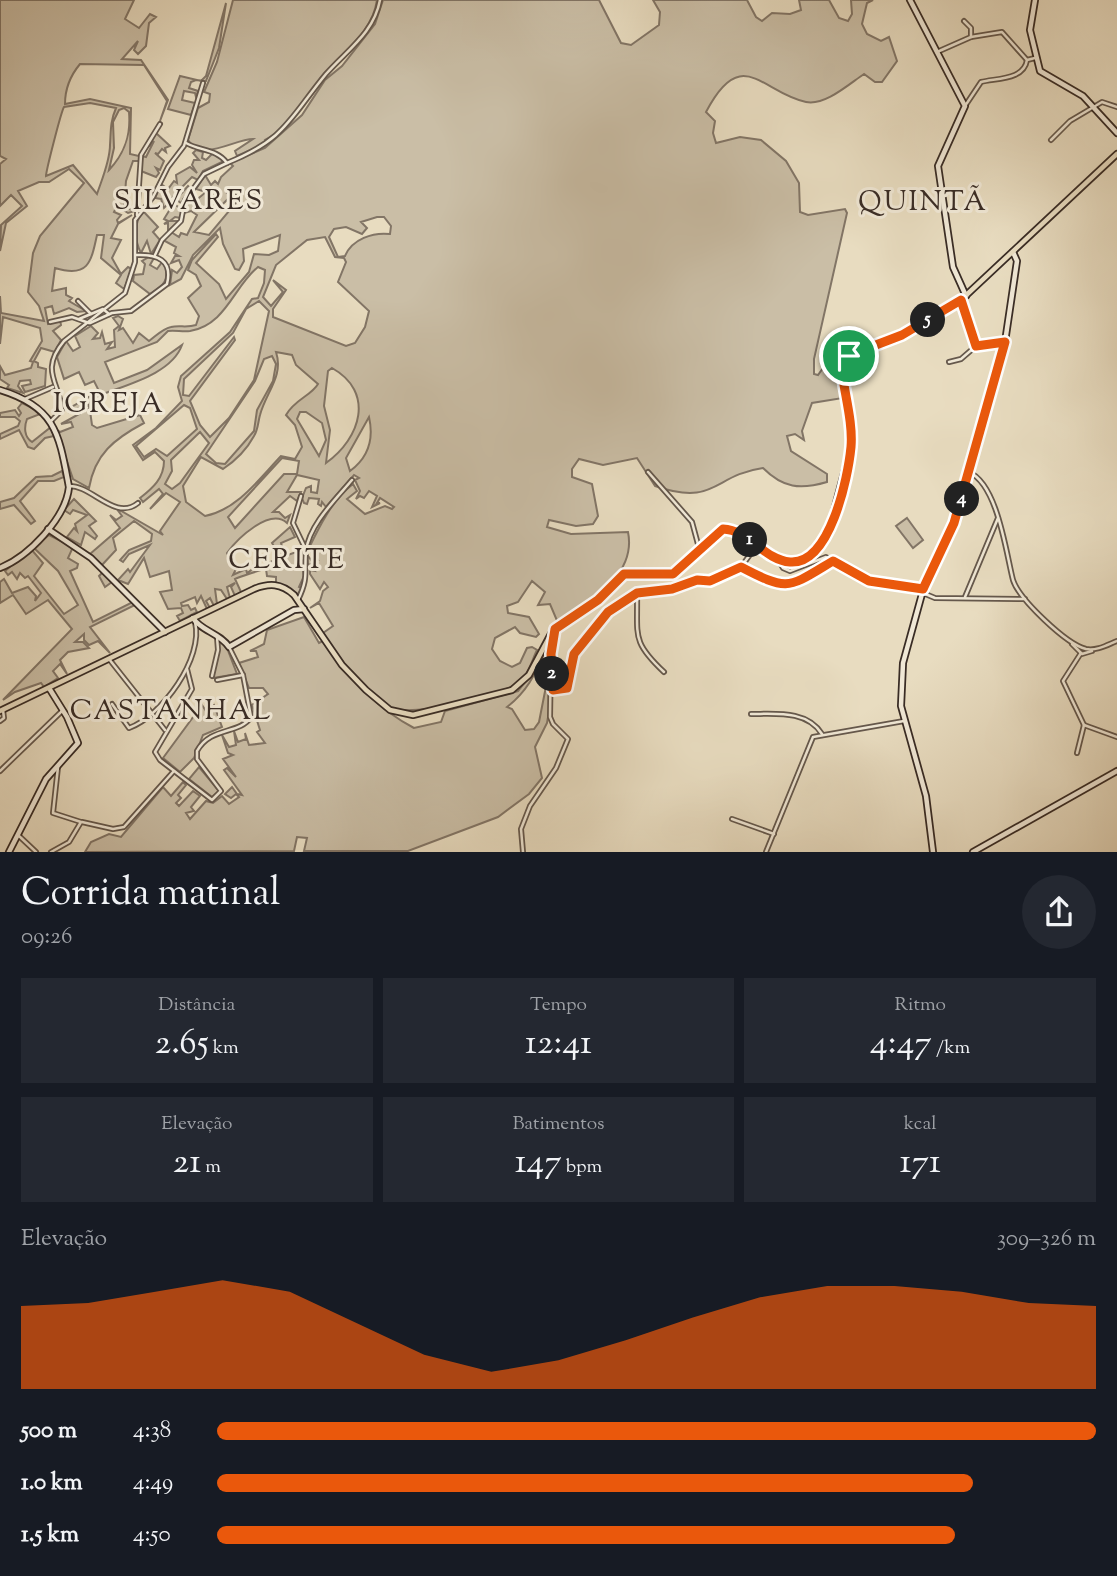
<!DOCTYPE html>
<html lang="pt">
<head>
<meta charset="utf-8">
<style>
  :root { --surface:#171b24; --page:#242831; --text:#f1f3f6; --muted:#9ea1a6; --accent:#ea580c }
  body { margin:0; font-family:"Sorts Mill Goudy",serif; background:var(--page); color:var(--text); height:100vh; display:flex; flex-direction:column; font-size:26px; white-space:nowrap }
  * { box-sizing:border-box; margin:0 }
  p { font-size:23px; color:var(--muted) }
  .icon { flex:none; width:38px; height:38px; fill:none; stroke:currentColor; stroke-width:2; stroke-linecap:round; stroke-linejoin:round }
  .map { position:relative; height:852px; overflow:hidden }
  .sheet { display:flex; flex-direction:column; background:var(--surface); flex:1 }
  .sheet>* { flex:none }
  .pin { position:absolute; display:grid; place-items:center; width:60px; height:60px; color:#fff; margin:-30px; border:4px solid #fff; border-radius:50%; box-shadow:0 2px 7px #0007 }
  .km { position:absolute; width:35px; height:35px; margin:-18px; border-radius:50%; background:#222; color:#fff; font-size:19px; line-height:35px; text-align:center }
  .round { display:grid; place-items:center; flex:none; width:74px; height:74px; border-radius:37px; background:var(--page) }
  .headline { display:flex; align-items:center; justify-content:space-between; height:119px; padding:0 21px }
  h1 { font-size:38px; font-weight:600; line-height:52px }
  .figures { display:grid; grid-template-columns:repeat(3,1fr); gap:10px; height:119px; padding:7px 21px }
  .figures div { display:grid; align-content:center; border-radius:0px; background:var(--page); text-align:center }
  .figures b { font-size:35px; font-weight:600 }
  .figures small { font-size:19px; font-weight:400 }
  .figures p { font-size:19px }
  .chart { height:196px; padding:14px 21px }
  .chart p { display:flex; justify-content:space-between }
  .chart svg { width:100%; height:126px; margin-top:7px; fill:var(--accent); opacity:.7 }
  ul { padding:0 21px; list-style:none; font-size:23px }
  li { display:grid; grid-template-columns:112px 84px 1fr; align-items:center; height:52px }
  li i { height:18px; border-radius:9px; background:var(--accent) }
  .map>svg:first-child { display:block }
  .green { fill:#cabea6; stroke:#827566; stroke-width:2; fill-rule:evenodd }
  .lines { fill:none; stroke-linecap:round; stroke-linejoin:round }
  .street-casing { stroke:#65584c; stroke-width:6 }
  .secondary-casing { stroke:#392c25; stroke-width:8 }
  .primary-casing { stroke:#392c25; stroke-width:8 }
  .street { stroke:#f0e8d6; stroke-width:2.5 }
  .secondary { stroke:#f0e8d6; stroke-width:4.5 }
  .primary { stroke:#e8dcc0; stroke-width:4.5 }
  .route-casing { stroke:#fff; stroke-width:14 }
  .route { stroke:#ea580c; stroke-width:9 }
  .labels { text-anchor:middle; dominant-baseline:central; stroke-width:6; stroke-linejoin:round; paint-order:stroke }
  .neighbourhood-label { font-size:28px; letter-spacing:2px; fill:#392c25; stroke:#f0e8d6 }
</style>
</head>
<body>
<div class="map">
<svg width="1117" height="852" viewBox="0 0 1117 852">
  <rect width="100%" height="100%" fill="#e8dcc0"/>
  <filter id="stains"><feTurbulence type="fractalNoise" baseFrequency=".00286" numOctaves="4"/><feColorMatrix values="0 0 0 0 .2 0 0 0 0 .09 0 0 0 0 .02 0 0 0 .5 -.17"/></filter>
  <radialGradient id="worn" r=".72"><stop offset=".6" stop-color="#630" stop-opacity="0"/><stop offset="1" stop-color="#630" stop-opacity=".3"/></radialGradient>
  <g class="green">
    <path d="M0 0H134L125 19 139 28 150 14 156 17 149 23 146 46 138 54 134 50 138 41 122 59 141 60 168 100 160 121 167 101 144 65 80 64C70 76 65 89 65 104L90 99 131 108 130 154 139 156V161H133L126 181 124 207 135 211 128 213 117 206 114 212 121 215 117 220 118 223 132 215 118 224 111 238 121 240 112 258 121 274 128 267 132 269 124 289 116 283 121 275 101 258 104 235H97C91 263 88 278 55 268L52 291 66 288V295L72 298 69 301 86 311 77 312 69 308 54 314 52 306 45 308 48 324 60 320 61 325 53 331 61 340 55 352 41 348 34 361 38 363V367L46 369 45 386 25 392 22 386 31 384 30 380 20 381 18 386 23 393 7 388 9 385 0 379V366L5 375 31 368 33 362 30 361 42 341 40 328 3 317 0 344V296L1 313 44 321 39 306 28 292 33 253 40 236 84 183 69 169 49 182H39L18 191 27 206 6 223 0 251 1 225 22 206 11 195 0 206V164L6 159 0 156ZM90 103 116 108C110 122 111 131 110 145 110 161 102 179 97 194L73 165 46 176C46 171 61 112 64 107ZM124 108 129 112C131 135 125 153 109 170L114 148 113 122 119 110Z"/>
    <path d="M233 0H377C372 35 340 53 320 79 304 100 290 128 265 140L266 143 237 156 235 151 253 139C234 139 202 163 188 140L198 108 209 102 210 94 204 92 217 62Z"/>
    <path d="M383 0H599L621 43 631 45 659 25 660 12 653 0H747L756 17 762 21 772 13 790 14 801 10 799 0H829L839 18 848 21 852 14 851 0H873L867 3 862 24 867 34 881 41 889 37 897 61 882 82H875L864 74C849 84 825 106 806 102 762 93 742 43 706 112L715 121 713 133 716 143 740 137 761 140 786 161 799 183 800 212 808 215 845 209 847 213 814 359V374L818 375 823 368 833 369C839 350 851 344 870 342L869 344 844 355 840 367 843 398 812 403 802 431 804 440 795 434 787 436 791 451 827 474V482C800 490 783 488 763 468 713 475 716 507 655 486L637 458 603 465 579 459 572 469V477L592 484 598 516 593 524 576 526 549 520 547 527 571 534 628 532C637 576 589 601 558 623L550 604 538 605 545 592 532 581 518 602 507 606 508 613 529 617 539 634 536 637 520 633 515 627 495 638 492 649 500 661 512 667 520 663 527 648 532 647 537 650C532 660 528 676 519 682 501 697 413 717 391 708 365 697 338 656 323 633L333 626 319 603 310 608 320 601 323 591 328 587 324 582 320 589 310 574V570L315 571 312 564 308 565 307 555 312 561 318 560 314 553 308 550C319 527 332 500 353 484L357 491 347 499 365 514 385 506 392 509 394 507 380 498 377 503H380L372 507 377 496 369 491 364 498 360 496 356 499 360 491 355 480 359 478 354 475 326 507 322 502 321 506 318 504 319 499 309 498 307 504 304 503 302 498 306 488 311 486V492L317 493 319 480 297 475 287 492H301L297 501 290 496 273 512H279L285 518 290 515 287 523C270 507 237 539 227 553L236 569 233 575 246 569 247 573 257 566 265 567V564L281 558 272 543 290 527 295 537 281 543 285 556 302 550 305 559 302 561 304 576 299 587 302 588 297 595 276 583V577L267 576 266 569C263 569 239 577 235 579L241 592 235 596 231 587 235 583 227 587 230 598 227 599 221 590 215 589 217 604 214 606 210 598 206 601 210 608 207 609 201 596 197 603 195 597 181 603 182 606 188 605 191 610 195 608 197 612 180 621 177 616 183 613 181 608 168 609 160 592 172 590 169 571 150 577 144 558 128 584 118 580 128 569 130 572 150 545 129 554 123 562 120 560 129 550 151 541 152 534 134 521 113 538 116 550 102 565 90 554 120 528 110 515 116 520 122 516 116 508 163 535 160 531 180 502 166 493 150 509 163 494 159 489 143 502 140 498C153 488 164 478 164 461L155 452 143 460 133 445 156 428 182 401 178 387 181 376 230 332 252 299 258 298 264 283 265 270 258 267C234 286 226 325 190 331 183 332 175 330 168 331L157 342 105 362 114 383 147 370 182 345C171 376 120 386 93 398L89 404 92 425 97 428 140 415 144 423C114 439 95 454 89 488L73 479 56 429 60 432 73 427 71 422 61 424 90 408 87 405 69 412 68 409 99 391 94 381 85 385 79 372 64 379 57 357 66 341 73 351 80 347 75 336 91 326 98 333 93 339 100 338 102 332 105 344 112 342 107 349 115 347 114 330 119 326 113 318 118 316 123 319 119 330 123 328 133 343 139 333 149 341C156 336 162 329 171 327 179 325 187 328 196 325L199 316 188 298 201 286 196 275 188 270 192 260 216 234 218 237 196 263 219 284 226 299 249 272 254 254 269 255 278 251 280 235 243 249 244 261 239 270 235 269 223 244 220 228 193 255 181 279 170 285 172 270 177 273 182 267 179 260 171 263 175 256H179L174 253 176 247 163 240 171 232 179 237 181 233 187 235 197 215 191 211 184 213 189 197 194 202 206 192 196 189 205 175 211 185 215 181 218 184 221 177 233 166 230 163 265 148 302 115 325 80 342 66 375 24ZM230 190 240 198 209 235 194 232 231 196 227 193ZM377 217H384L391 226 390 234C373 232 352 239 345 256L338 257 329 237 334 229 346 227 362 234 367 228 361 222ZM325 237 335 257 344 258 346 262 338 282 369 311 365 327 355 343 346 346 273 317V309L286 290 273 280 283 292 271 306 263 297 276 265 307 240ZM259 301 269 311 254 380 229 418 210 437 200 425 190 401 235 340 234 337 189 396 183 395 184 379 233 333 246 309ZM276 352 292 355 296 365 318 384C311 396 295 399 286 415L295 425 302 447 295 459 281 456C260 478 237 510 205 516L186 502 183 486 201 457 223 469C235 461 247 449 254 436 258 430 258 422 260 415 266 392 284 376 276 352ZM272 356 276 364 273 381 257 410 254 431 225 464 216 463 206 454 255 381 264 359ZM332 368C375 392 361 438 326 463L330 430 324 406 328 371ZM184 405 190 408 197 429 167 456 156 449 144 457 136 446ZM300 412H306L322 423 326 440 319 456 297 419ZM369 417C374 439 369 457 350 471L346 458ZM200 432 209 443 180 483 172 489 165 484 172 471 171 460ZM282 458 299 461 297 474H284L235 528 228 517Z"/>
    <polygon points="226,3 219,48 206,81 196,80 191,82 189,88 198,91 196,97 195,93 184,91 182,100 195,103 191,115 168,109 180,76 201,81 206,76"/>
    <polygon points="156,133 170,146 165,148 166,152 162,149 158,154 155,153 164,161 160,170 156,168 159,173 156,177 141,171 142,156 146,157 154,141 144,151"/>
    <polygon points="196,150 203,152 202,158 206,160 213,153 224,161 203,171 198,180 192,177 176,193 179,196 188,186 191,189 181,203 173,197 170,201 181,209 181,218 175,217 170,221 179,221 168,231 168,223 164,224 168,221 164,219 172,206 169,203 164,208 161,199 155,198 161,184 168,189 174,181 177,183 176,175 190,167 197,173 192,165 194,160 199,160 193,153"/>
    <path d="M143 211 158 227 153 232 160 240 151 254 147 241 141 253C134 240 134 222 143 211Z"/>
    <path d="M149 257 154 258 150 265 157 269 162 262 165 263C169 280 165 285 150 294L133 281 134 275 143 274 145 264 142 261Z"/>
    <path d="M22 403 43 413 27 419C24 427 24 437 32 442L51 427 54 436 45 438 34 449 28 447 19 430 0 439V434L18 426 20 421 15 417H0V413L15 410 19 416 21 413 18 408Z"/>
    <polygon points="62,471 64,477 54,481 38,481 20,501 35,521 31,524 14,505 0,509 0,502 14,498 36,477 52,476"/>
    <polygon points="74,499 96,521 89,526 97,536 95,539 85,532 81,545 67,537 74,528 77,531 75,524 87,515 73,510 70,514 64,510"/>
    <polygon points="907,518 923,540 913,548 896,526"/>
    <polygon points="49,535 73,547 68,558 78,564 77,568 70,571 93,622 133,602 112,582 105,587 99,576 103,572 137,604 90,627 110,653 98,641 89,645 84,640 84,634 75,642 83,642 89,648 68,652 60,660 67,674 60,664 53,671 58,678 44,687 41,683 15,692 3,700 72,629 48,600 26,614 13,595 0,603 0,582 4,579 12,593 28,587 36,596 35,601 41,593 28,576 25,578 20,573 17,579 12,572 8,575 5,571 31,549 43,563 34,576 64,614 78,605 58,571 33,547"/>
    <path d="M304 617 319 643 323 641C347 677 376 708 414 728L441 722 445 711 518 691 533 672 546 644 548 645C536 671 530 689 507 707L512 709 525 730 534 729 539 722 550 666V706L547 723 535 747 542 778 529 794 498 817 408 851H304L307 838 297 837 294 851 85 852 91 842 109 834 121 837 163 787 171 796 183 782 186 785 178 795 181 798 176 803 179 806 193 791 200 796 191 807 194 811 186 813 190 819 206 801 213 803 222 796 229 804 239 797 236 794 231 798 225 794 232 787 237 794 242 795 224 770 227 768 236 777 223 759 233 755 228 753 222 735 229 747 236 745 234 731 238 742 246 739 245 733 249 745 265 743 257 732 260 730 252 705 268 694 263 688H249L239 663 258 657 256 651H250L264 644 267 630Z"/>
    <polygon points="220,641 227,648 237,674 213,678"/>
    <polygon points="202,705 206,711 214,705 222,727 203,735 194,758 180,772 163,758"/>
    <polygon points="199,767 219,791 212,797 189,779"/>
  </g>
  <g class="lines">
    <g class="street-casing">
      <g id="street">
        <polyline points="971,37 1002,32 1027,60"/>
        <polyline points="937,52 971,37 971,28 964,21"/>
        <path d="M965 106 981 82C997 78 1024 80 1027 60L1035 58"/>
        <polyline points="1051,140 1070,121 1102,102 1117,107"/>
        <path d="M227 163C286 139 289 119 326 74 347 50 374 33 380 0"/>
        <polyline points="137,215 141,155 160,124"/>
        <path d="M155 255 162 240 181 221 185 200 204 174 227 163C217 149 200 151 186 143"/>
        <polyline points="961,300 976,346 1003,342"/>
        <polyline points="78,301 91,314"/>
        <polyline points="79,319 103,309 109,314"/>
        <polyline points="50,322 72,317 89,323"/>
        <path d="M90 323 112 313 131 311 167 284C173 260 157 254 136 255"/>
        <polyline points="949,362 961,359 976,346"/>
        <polyline points="25,399 53,387"/>
        <path d="M51 421 62 410C60 383 39 371 64 341L125 293 135 262V220L153 197 168 167 184 146 203 83"/>
        <polyline points="648,472 692,522 699,548"/>
        <path d="M969 472C998 485 1006 553 1013 580 1019 599 1066 644 1086 649 1097 651 1107 645 1117 641"/>
        <path d="M68 486C91 484 115 522 138 503"/>
        <polyline points="301,496 293,523 306,550"/>
        <polyline points="777,558 783,568 790,571 826,557 869,581 924,589"/>
        <polyline points="741,567 780,586 798,581 832,561"/>
        <path d="M637 593C638 636 631 641 664 672"/>
        <polyline points="923,593 935,598 1025,599"/>
        <polyline points="965,597 998,518"/>
        <path d="M298 600C309 577 304 573 306 551 309 525 336 499 352 480"/>
        <polyline points="1072,644 1082,654 1092,651"/>
        <polyline points="1081,653 1063,681 1084,725"/>
        <polyline points="109,659 165,730"/>
        <path d="M187 669 192 689 155 752 160 760 212 800 221 791 197 759V751C211 726 239 735 251 717L243 675 229 647"/>
        <polyline points="212,676 218,650 217,637"/>
        <polyline points="217,680 243,675"/>
        <polyline points="553,690 567,689 574,654 608,612 637,593 710,581 741,567 757,545"/>
        <path d="M112 704 129 728C162 716 204 658 195 622"/>
        <path d="M751 714C776 714 807 710 822 734"/>
        <polyline points="0,721 4,718 3,710"/>
        <polyline points="1084,725 1117,737"/>
        <polyline points="1077,753 1084,725"/>
        <polyline points="0,771 62,711"/>
        <polyline points="732,819 774,834"/>
        <polyline points="82,822 113,829 124,827 174,771"/>
        <polyline points="18,835 36,852"/>
        <polyline points="51,852 69,842 81,822 53,813 58,767"/>
        <polyline points="523,852 521,829 530,806 556,768 568,739 553,724 550,717 551,654 556,630"/>
        <polyline points="766,852 813,737 904,721"/>
      </g>
    </g>
    <g class="secondary-casing">
      <g id="secondary">
        <polyline points="910,0 965,106 938,166 953,267 966,296"/>
        <polyline points="1035,0 1030,30 1040,71 1083,96 1117,133"/>
        <path d="M0 390C56 407 59 434 69 487 66 518 28 557 0 568"/>
        <polyline points="48,529 91,558 165,632"/>
        <path d="M193 618C201 631 220 633 229 647L294 610 304 609"/>
        <polyline points="9,852 46,779 78,743 67,717 49,688"/>
        <polyline points="933,852 926,796 901,706 903,663 925,583 951,531 969,472 1005,342 1017,261 1013,252"/>
        <polyline points="973,852 1117,771"/>
      </g>
    </g>
    <g class="primary-casing">
      <path id="primary" d="M0 711 254 589C269 583 281 583 294 595L342 665 366 690 390 710 413 715 512 690 529 675 552 632 598 600 623 575 635 572 673 574 720 530 741 534 784 561 803 560 817 551 827 537 851 447 842 372 846 360 859 351 907 332 961 300 1117 154"/>
    </g>
    <use href="#street" class="street"/>
    <use href="#secondary" class="secondary"/>
    <use href="#primary" class="primary"/>
  </g>
  <g class="lines">
    <g class="route-casing">
      <path id="route" d="M961 300 976 346 1005 342 954 523 923 589 869 581 833 561C788 588 789 592 741 567L710 581 697 580 672 589 637 593 608 612 574 654 567 688 553 690 551 654 555 629 598 600 624 574H673L723 529C749 530 764 560 790 562 830 565 848 478 851 447 853 423 845 396 842 372L846 360 855 353 902 335Z"/>
    </g>
    <use href="#route" class="route"/>
  </g>
  <g class="labels">
    <g class="neighbourhood-label">
      <text x="189" y="202">SILVARES</text>
      <text x="923" y="203">QUINTÃ</text>
      <text x="109" y="405">IGREJA</text>
      <text x="287" y="561">CERITE</text>
      <text x="171" y="712">CASTANHAL</text>
    </g>
  </g>
  <rect width="100%" height="100%" filter="url(#stains)"/>
  <rect width="100%" height="100%" fill="url(#worn)"/>
</svg>
<div class="pin" style="left:849px;top:356px;background:#1e9e55"><svg class="icon" aria-label="arrive" viewBox="0 0 24 24"><path d="M6 21V4h12l-3 4 3 4H6"/></svg></div>
<b class="km" style="left:750px;top:540px">1</b>
<b class="km" style="left:552px;top:674px">2</b>
<b class="km" style="left:962px;top:499px">4</b>
<b class="km" style="left:928px;top:320px">5</b>
</div>
<section class="sheet">
<div class="headline"><div><h1>Corrida matinal</h1><p>09:26</p></div><a class="round"><svg class="icon" aria-label="share" viewBox="0 0 24 24"><path d="M12 15V3M7 8l5-5 5 5M5 13v7h14v-7"/></svg></a></div>
<div class="figures">
<div><p>Distância</p><b>2.65<small> km</small></b></div>
<div><p>Tempo</p><b>12:41</b></div>
<div><p>Ritmo</p><b>4:47<small> /km</small></b></div>
</div>
<div class="figures">
<div><p>Elevação</p><b>21<small> m</small></b></div>
<div><p>Batimentos</p><b>147<small> bpm</small></b></div>
<div><p>kcal</p><b>171</b></div>
</div>
<div class="chart"><p><span>Elevação</span>309–326 m</p>
<svg viewBox="0 0 160 44" preserveAspectRatio="none"><path d="M0 44V15L10 14L20 10L30 6L40 10L50 21L60 32L70 38L80 34L90 27L100 19L110 12L120 8L130 8L140 10L150 14L160 15V44z"/></svg>
</div>
<ul>
<li><b>500 m</b>4:38<i style="width:100%"></i></li>
<li><b>1.0 km</b>4:49<i style="width:86%"></i></li>
<li><b>1.5 km</b>4:50<i style="width:84%"></i></li>
</ul>
</section>
</body>
</html>
